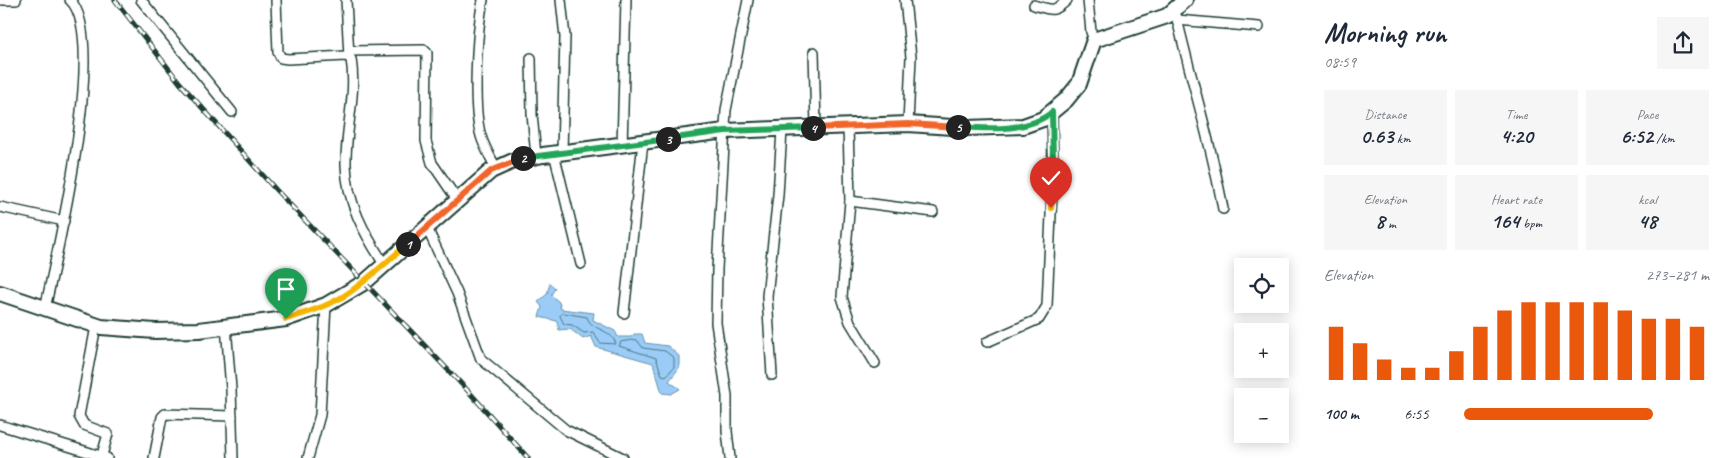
<!DOCTYPE html>
<html lang="en">
<head>
<meta charset="utf-8">
<style>
  :root { --surface:#fff; --page:#f6f6f7; --text:#1f2937; --muted:#747a83; --accent:#ea580c }
  body { margin:0; font-family:Caveat,sans-serif; background:var(--page); color:var(--text); height:100vh; display:flex; flex-direction:column; font-size:19px; white-space:nowrap }
  * { box-sizing:border-box; margin:0 }
  p { font-size:16px; color:var(--muted) }
  .icon { flex:none; width:28px; height:28px; fill:none; stroke:currentColor; stroke-width:2; stroke-linecap:round; stroke-linejoin:round }
  .map { position:relative; flex:1; overflow:hidden }
  .sheet { display:flex; flex-direction:column; background:var(--surface); width:425px }
  .sheet>* { flex:none }
  .buttons { position:absolute; left:1234px; top:258px; display:grid; gap:10px }
  .buttons a { display:grid; place-items:center; width:55px; height:55px; border-radius:0px; background:var(--surface); box-shadow:0 2px 12px #0003; font-size:25px }
  .pin { position:absolute; display:grid; place-items:center; width:42px; height:42px; color:#fff; margin:-51px -21px; border-radius:50% 50% 50% 0; rotate:-45deg; box-shadow:0 0 5px #0007 }
  .pin .icon { rotate:45deg }
  .km { position:absolute; width:25px; height:25px; margin:-12px; border-radius:50%; background:#222; color:#fff; font-size:14px; line-height:25px; text-align:center }
  .round { display:grid; place-items:center; flex:none; width:52px; height:52px; border-radius:0px; background:var(--page) }
  .overview { display:flex; align-items:center; justify-content:space-between; height:85px; padding:0 20px }
  h1 { font-size:28px; font-weight:600; line-height:38px }
  .figures { display:grid; grid-template-columns:repeat(3,1fr); gap:8px; height:85px; padding:5px 20px }
  .figures div { display:grid; align-content:center; border-radius:0px; background:var(--page); text-align:center }
  .figures b { font-size:21px; font-weight:600 }
  .figures small { font-size:14px; font-weight:400 }
  .figures p { font-size:14px }
  .chart { height:140px; padding:10px 20px }
  .chart p { display:flex; justify-content:space-between }
  .chart svg { width:100%; height:90px; margin-top:5px; stroke:var(--accent); stroke-width:6 }
  ul { padding:0 20px; list-style:none; font-size:16px }
  li { display:grid; grid-template-columns:80px 60px 1fr; align-items:center; height:38px }
  li i { height:12px; border-radius:6px; background:var(--accent) }
  main { display:flex; flex:1; min-height:0 }
  .map>svg:first-child { display:block }
  .water { fill:#9accf7; stroke:#6993a9 }
  .lines { fill:none; stroke-linecap:round; stroke-linejoin:round }
  .shore { stroke:#507682; stroke-width:1 }
  .street-casing { stroke:#1f3d34; stroke-width:12 }
  .secondary-casing { stroke:#1f3d34; stroke-width:18 }
  .street { stroke:#fff; stroke-width:9 }
  .secondary { stroke:#fff; stroke-width:14 }
  .rail-casing { stroke:#1f3d34; stroke-width:5 }
  .rail { stroke:#fff; stroke-width:3; stroke-dasharray:9; stroke-linecap:butt }
  .split-1-casing { stroke:#fff; stroke-width:10 }
  .split-2-casing { stroke:#fff; stroke-width:10 }
  .split-3-casing { stroke:#fff; stroke-width:10 }
  .split-4-casing { stroke:#fff; stroke-width:10 }
  .split-5-casing { stroke:#fff; stroke-width:10 }
  .split-6-casing { stroke:#fff; stroke-width:10 }
  .split-7-casing { stroke:#fff; stroke-width:10 }
  .split-1 { stroke:#f5b400; stroke-width:6 }
  .split-2 { stroke:#f0652b; stroke-width:6 }
  .split-3 { stroke:#22a559; stroke-width:6 }
  .split-4 { stroke:#22a559; stroke-width:6 }
  .split-5 { stroke:#f0652b; stroke-width:6 }
  .split-6 { stroke:#22a559; stroke-width:6 }
  .split-7 { stroke:#f5b400; stroke-width:6 }
</style>
</head>
<body>
<main>
<div class="map">
<svg width="1304" height="458" viewBox="0 0 1304 458">
  <rect width="100%" height="100%" fill="#fff"/>
  <filter id="ink" filterUnits="userSpaceOnUse"><feTurbulence type="fractalNoise" baseFrequency=".02" numOctaves="2"/><feDisplacementMap in="SourceGraphic" scale="10" xChannelSelector="R" yChannelSelector="G"/><feConvolveMatrix kernelMatrix="1 2 1 2 8 2 1 2 1" color-interpolation-filters="sRGB"/></filter>
  <g filter="url(#ink)">
    <polygon class="water" points="550,283 555,288 551,295 559,302 561,309 594,313 593,320 615,331 618,337 631,337 634,334 642,334 645,343 668,346 679,356 679,368 669,381 680,389 671,394 662,393 653,363 596,347 591,336 583,339 570,329 559,330 557,321 539,317 542,307 538,302 547,294"/>
    <g class="lines">
      <g class="shore">
        <path d="M563 313 587 317C592 332 610 327 616 344L600 343 593 332 584 333 572 325 564 324 560 316Z"/>
        <polygon points="637,340 643,348 665,351 674,358 674,367 666,376 662,375 656,358 619,346 621,342"/>
      </g>
      <g class="street-casing">
        <g id="street">
          <polyline points="2,0 16,0"/>
          <polyline points="141,0 232,112"/>
          <path d="M276 0 278 52 281 58 288 59 346 56 351 59C357 95 345 130 346 165 347 203 364 233 384 264"/>
          <polyline points="346,0 349,57"/>
          <path d="M483 0C477 31 472 107 481 136 484 147 491 158 496 168"/>
          <polyline points="561,0 565,37 562,152"/>
          <polyline points="905,0 911,57 908,124"/>
          <polyline points="1088,0 1091,32 1094,40"/>
          <path d="M1034 5C1051 10 1054 13 1067 0"/>
          <path d="M1175 10C1190 77 1211 141 1223 209"/>
          <polyline points="1177,20 1259,27"/>
          <polyline points="349,51 424,50 427,53 426,141 432,163 458,201"/>
          <polyline points="814,52 816,127"/>
          <polyline points="531,58 532,114 536,156"/>
          <polyline points="848,126 850,201 842,297 850,322 875,363"/>
          <polyline points="622,146 626,0"/>
          <polyline points="554,153 581,264"/>
          <polyline points="850,201 933,212"/>
          <polyline points="0,207 64,221"/>
          <polyline points="427,228 457,293 481,359 566,430 623,458"/>
          <path d="M45 309C56 256 109 37 70 0"/>
          <polyline points="624,313 643,142"/>
          <polyline points="96,326 79,416 84,425 108,434 102,455"/>
          <polyline points="226,326 231,389 233,458"/>
          <polyline points="987,342 1039,319 1047,306 1053,169 1052,112"/>
          <polyline points="772,375 767,296 778,195 782,130"/>
          <polyline points="0,425 107,458"/>
          <polyline points="154,458 162,417 165,414 232,416"/>
          <polyline points="308,458 320,415 326,305"/>
          <polyline points="730,458 727,431 727,396 716,323 717,269 726,110 748,0"/>
        </g>
      </g>
      <g class="secondary-casing">
        <polyline id="secondary" points="0,293 101,327 155,331 199,330 286,319 326,305 365,282 491,171 513,161 543,155 725,131 908,124 967,128 1023,126 1043,119 1066,100 1079,84 1094,40 1167,16 1185,0"/>
      </g>
      <use href="#street" class="street"/>
      <use href="#secondary" class="secondary"/>
      <g class="rail-casing">
        <polyline id="rail" points="115,0 180,83 276,190 470,393 528,458"/>
      </g>
      <use href="#rail" class="rail"/>
    </g>
  </g>
  <g class="lines" filter="url(#ink)">
    <g class="split-1-casing">
      <path id="split-1" d="M286 319C306 313 326 307 344 296 367 281 387 261 408 244"/>
    </g>
    <g class="split-2-casing">
      <polyline id="split-2" points="408,244 491,171 523,158"/>
    </g>
    <g class="split-3-casing">
      <polyline id="split-3" points="523,158 668,139"/>
    </g>
    <g class="split-4-casing">
      <polyline id="split-4" points="668,139 725,131 813,128"/>
    </g>
    <g class="split-5-casing">
      <polyline id="split-5" points="813,128 908,124 958,127"/>
    </g>
    <g class="split-6-casing">
      <path id="split-6" d="M958 127C988 129 1028 132 1052 112L1053 159"/>
    </g>
    <g class="split-7-casing">
      <polyline id="split-7" points="1051,208 1053,159"/>
    </g>
    <use href="#split-1" class="split-1"/>
    <use href="#split-2" class="split-2"/>
    <use href="#split-3" class="split-3"/>
    <use href="#split-4" class="split-4"/>
    <use href="#split-5" class="split-5"/>
    <use href="#split-6" class="split-6"/>
    <use href="#split-7" class="split-7"/>
  </g>
</svg>
<div class="buttons">
<a><svg class="icon" aria-label="locate" viewBox="0 0 24 24"><circle cx="12" cy="12" r="6"/><path d="M12 2v4M12 18v4M2 12h4M18 12h4"/></svg></a>
<a>+</a>
<a>−</a>
</div>
<div class="pin" style="left:286px;top:319px;background:#1e9e55"><svg class="icon" aria-label="arrive" viewBox="0 0 24 24"><path d="M6 21V4h12l-3 4 3 4H6"/></svg></div>
<div class="pin" style="left:1051px;top:208px;background:#d93025"><svg class="icon" aria-label="check" viewBox="0 0 24 24"><path d="M5 12l5 5 9-10"/></svg></div>
<b class="km" style="left:408px;top:244px">1</b>
<b class="km" style="left:523px;top:158px">2</b>
<b class="km" style="left:668px;top:139px">3</b>
<b class="km" style="left:813px;top:128px">4</b>
<b class="km" style="left:958px;top:127px">5</b>
</div>
<section class="sheet">
<div class="overview"><div><h1>Morning run</h1><p>08:59</p></div><a class="round"><svg class="icon" aria-label="share" viewBox="0 0 24 24"><path d="M12 15V3M7 8l5-5 5 5M5 13v7h14v-7"/></svg></a></div>
<div class="figures">
<div><p>Distance</p><b>0.63<small> km</small></b></div>
<div><p>Time</p><b>4:20</b></div>
<div><p>Pace</p><b>6:52<small> /km</small></b></div>
</div>
<div class="figures">
<div><p>Elevation</p><b>8<small> m</small></b></div>
<div><p>Heart rate</p><b>164<small> bpm</small></b></div>
<div><p>kcal</p><b>48</b></div>
</div>
<div class="chart"><p><span>Elevation</span>273–281 m</p>
<svg viewBox="0 0 160 44" preserveAspectRatio="none"><path d="M5 44V18M15 44V26M25 44V34M35 44V38M45 44V38M55 44V30M65 44V18M75 44V10M85 44V6M95 44V6M105 44V6M115 44V6M125 44V10M135 44V14M145 44V14M155 44V18"/></svg>
</div>
<ul>
<li><b>100 m</b>6:55<i style="width:77%"></i></li>
</ul>
</section>
</main>
</body>
</html>
